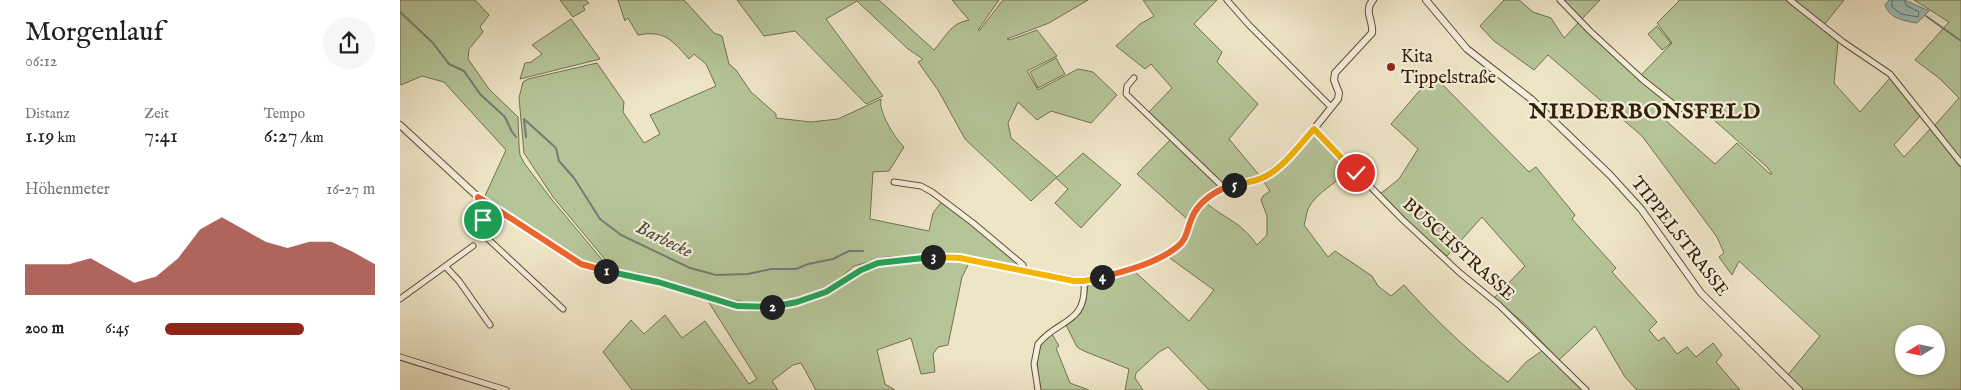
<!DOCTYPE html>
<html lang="de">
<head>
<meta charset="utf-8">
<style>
  :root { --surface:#fff; --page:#f6f6f6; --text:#202124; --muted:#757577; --accent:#8f2418 }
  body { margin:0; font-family:"IM FELL English",serif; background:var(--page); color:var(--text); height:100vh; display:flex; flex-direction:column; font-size:19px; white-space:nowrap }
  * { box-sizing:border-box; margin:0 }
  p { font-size:16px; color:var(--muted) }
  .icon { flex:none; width:28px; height:28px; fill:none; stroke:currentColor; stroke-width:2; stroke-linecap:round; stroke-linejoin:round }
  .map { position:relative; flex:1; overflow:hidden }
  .sheet { display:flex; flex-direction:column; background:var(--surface); width:400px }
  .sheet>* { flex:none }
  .needle { width:32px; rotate:260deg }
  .controls { position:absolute; left:1495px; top:325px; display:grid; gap:10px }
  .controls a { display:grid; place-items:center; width:50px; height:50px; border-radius:50%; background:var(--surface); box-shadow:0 1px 4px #0004; font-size:25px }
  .pin { position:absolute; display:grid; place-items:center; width:42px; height:42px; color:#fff; margin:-21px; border:2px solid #fff; border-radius:50%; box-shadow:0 1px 5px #0007 }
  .km { position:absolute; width:25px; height:25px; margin:-12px; border-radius:50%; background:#222; color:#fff; font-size:14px; line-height:25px; text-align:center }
  .round { display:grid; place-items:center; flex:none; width:52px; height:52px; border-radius:26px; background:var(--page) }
  .overview { display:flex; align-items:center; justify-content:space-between; height:85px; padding:0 25px }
  h1 { font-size:28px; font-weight:600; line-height:38px }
  .metrics { display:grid; grid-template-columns:repeat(3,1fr); gap:8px; height:85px; padding:5px 25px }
  .metrics div { display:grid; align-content:center }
  .metrics b { font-size:21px; font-weight:600 }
  .metrics small { font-size:14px; font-weight:400 }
  .metrics p { font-size:14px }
  .chart { height:140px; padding:10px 25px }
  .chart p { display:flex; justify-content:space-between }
  .chart svg { width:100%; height:90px; margin-top:5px; fill:var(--accent); opacity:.7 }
  ul { padding:0 25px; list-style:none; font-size:16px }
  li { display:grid; grid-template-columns:80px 60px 1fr; align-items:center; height:38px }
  li i { height:12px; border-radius:6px; background:var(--accent) }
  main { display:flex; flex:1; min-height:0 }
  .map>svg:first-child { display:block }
  .green { fill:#b5c598; stroke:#737250; fill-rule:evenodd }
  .water { fill:#9bbebb; stroke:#717e73 }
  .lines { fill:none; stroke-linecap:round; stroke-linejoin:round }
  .shore { stroke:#666e61; stroke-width:1 }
  .stream { stroke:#717e73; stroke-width:2 }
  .minor-casing { stroke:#605037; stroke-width:7 }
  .tertiary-casing { stroke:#605037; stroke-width:8 }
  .minor { stroke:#f4eedb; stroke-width:5 }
  .tertiary { stroke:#f4eedb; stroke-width:6 }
  .split-1-casing { stroke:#fff; stroke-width:10 }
  .split-2-casing { stroke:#fff; stroke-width:10 }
  .split-3-casing { stroke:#fff; stroke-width:10 }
  .split-4-casing { stroke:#fff; stroke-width:10 }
  .split-5-casing { stroke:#fff; stroke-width:10 }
  .split-6-casing { stroke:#fff; stroke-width:10 }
  .split-1 { stroke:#f0652b; stroke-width:6 }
  .split-2 { stroke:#22a559; stroke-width:6 }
  .split-3 { stroke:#22a559; stroke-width:6 }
  .split-4 { stroke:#f5b400; stroke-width:6 }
  .split-5 { stroke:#f0652b; stroke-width:6 }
  .split-6 { stroke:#f5b400; stroke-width:6 }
  .poi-dot { fill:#8f2418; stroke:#f4eedb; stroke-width:2 }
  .labels { text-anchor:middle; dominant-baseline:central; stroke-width:4.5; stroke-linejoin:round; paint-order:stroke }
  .poi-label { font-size:18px; fill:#311e07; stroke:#f4eedb; text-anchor:start }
  .street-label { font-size:18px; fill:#311e07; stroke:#f4eedb }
  .water-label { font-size:19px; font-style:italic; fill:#514e3d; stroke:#f4eedb }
  .district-label { font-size:22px; font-weight:bold; letter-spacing:1px; fill:#311e07; stroke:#f4eedb }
</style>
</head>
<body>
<main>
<section class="sheet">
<div class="overview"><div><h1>Morgenlauf</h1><p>06:12</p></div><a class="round"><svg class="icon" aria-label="share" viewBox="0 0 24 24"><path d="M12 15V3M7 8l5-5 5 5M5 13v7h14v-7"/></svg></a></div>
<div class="metrics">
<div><p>Distanz</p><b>1.19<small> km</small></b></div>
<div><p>Zeit</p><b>7:41</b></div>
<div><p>Tempo</p><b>6:27<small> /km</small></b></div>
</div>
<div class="chart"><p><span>Höhenmeter</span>16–27 m</p>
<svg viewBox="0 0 160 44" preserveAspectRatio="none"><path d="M0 44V29L10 29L20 29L30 26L40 32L50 38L60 35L70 26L80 12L90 6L100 12L110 18L120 21L130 18L140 18L150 23L160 29V44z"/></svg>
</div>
<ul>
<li><b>200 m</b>6:45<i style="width:66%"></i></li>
</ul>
</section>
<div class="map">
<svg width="1561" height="390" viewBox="0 0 1561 390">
  <rect width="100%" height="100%" fill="#eee5c7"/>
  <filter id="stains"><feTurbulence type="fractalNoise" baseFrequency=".004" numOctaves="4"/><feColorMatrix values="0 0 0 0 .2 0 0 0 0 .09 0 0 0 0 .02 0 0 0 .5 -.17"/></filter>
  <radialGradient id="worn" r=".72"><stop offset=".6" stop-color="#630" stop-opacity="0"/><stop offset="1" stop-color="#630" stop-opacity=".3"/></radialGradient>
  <g class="green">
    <polygon points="0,0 75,0 89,15 80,27 83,32 69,49 68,59 89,89 118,117 119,145 120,155 124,163 153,201 204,262 206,268 179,259 84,198 106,150 44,82 22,76 1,85 0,84"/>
    <polygon points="160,0 186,0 189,3 183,6 185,10 173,17"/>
    <path d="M218 0H284L314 33 322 36 329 64 336 70 351 92 376 114V118L411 122 438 119 481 99C478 112 495 138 504 147L489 171 473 172 470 219 529 231 533 213 542 201 618 263 614 266 549 253 487 257 454 266 427 289 398 299 372 304H355L318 297 239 273 214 270 153 197 124 153 119 98 123 82 128 79 197 63 224 102 223 112 244 143 260 134 250 115 316 86 306 64 294 54 289 59C272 40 265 30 238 35L228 18 225 21Z"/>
    <path d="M337 0H479L534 50C546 37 550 23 569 20L552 0H599L578 30 579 31 603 0H688L649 23 607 39 610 40 637 30 657 56 627 71 638 90 678 69 693 72 717 95 691 123 651 111 637 120 618 102 608 123 611 138 657 177 683 153 721 185 681 228 655 203 668 189 656 178 631 201 565 139 538 90 518 62 523 59 508 49 457 1 426 19 483 96 466 104 395 31 364 36Z"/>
    <polygon points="743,0 817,0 794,24 822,52 817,62 858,104 829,139 860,176 823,184 748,113 772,88 751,64 745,69 716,46 740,24 754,16"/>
    <path d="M1104 0H1119L1133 12 1151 18 1164 38 1179 22 1274 108 1264 119 1315 164 1337 143 1370 174H1372L1367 167 1314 120 1301 113 1283 108 1274 103 1240 76 1272 43 1257 23 1279 1 1278 0H1386L1438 42 1434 83 1460 112 1490 78 1521 115 1494 145 1504 157 1531 128 1561 166V390H1403L1387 376 1420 336 1339 261 1332 275 1319 257 1324 253 1317 237 1242 136 1148 55 1134 70 1094 41 1080 26ZM1504 334H1536V366H1504Z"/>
    <polygon points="1163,0 1200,0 1181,20"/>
    <polygon points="1393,0 1444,0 1424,25"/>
    <polygon points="1514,0 1561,0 1561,160 1535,125 1559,98 1539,78 1515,60 1549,22"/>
    <polygon points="171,19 200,59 120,79 125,63 131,62 142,54 132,45"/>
    <polygon points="1257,26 1271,43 1262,50 1248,34"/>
    <polygon points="656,58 665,74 638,88 630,72"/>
    <polygon points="1033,75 1129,172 1136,167 1175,215 1172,219 1216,268 1212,272 1257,322 1249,330 1258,341 1264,337 1277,354 1287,347 1296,357 1313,343 1322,355 1316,362 1340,390 1237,390 1225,377 1195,326 1159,360 1124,323 1094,298 1125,266 1082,217 1047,256 1002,217 980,194 999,179 1018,149 991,124"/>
    <path d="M913 133H916L949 167C939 184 916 191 908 209 906 214 906 220 904 225L928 257 935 251 972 276 978 286 991 296 1004 285C1035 320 1070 353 1108 382L1126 362 1143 350 1183 390H809L768 347 759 352 736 373 735 378 743 390H725L729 369 684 351 677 347 666 325C676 317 684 311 686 299 687 293 687 288 689 283L734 271 789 321 814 290 767 256C786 245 791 219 806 203 827 220 840 221 857 245L867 235V216L861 200 863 196 870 191 864 182 889 160Z"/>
    <polygon points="771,139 819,186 802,199 787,219 737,174"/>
    <polygon points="550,258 569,263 562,277 548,345 538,347 533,354 535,372 521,374 511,338 477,350 485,384 495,390 416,390 401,363 393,365 372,381 378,390 232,390 203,352 231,320 244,334 265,315 282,338 305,321 349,384 357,379 308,301 350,311 397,305 461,271 494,263"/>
    <path d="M652 334 659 346 656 348 670 383 689 390H641C638 370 631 346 652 334Z"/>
  </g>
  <path class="water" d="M1489 0H1505L1529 11 1517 23C1504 21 1489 18 1485 5Z"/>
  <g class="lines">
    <polyline class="shore" points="1492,0 1492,7 1501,14 1518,17 1519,12 1507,6 1504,0"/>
    <g class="stream">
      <polyline points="0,12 33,43 49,64 64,71 80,94 105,117 112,132 116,137"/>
      <polyline points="1526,16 1561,41"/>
      <polyline points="126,137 124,119 156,148 159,161 174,178 200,219 221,235 290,268 316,275 348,274 371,269 396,269 408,264 433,259 449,251 463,251"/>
    </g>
    <g class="minor-casing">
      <g id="minor">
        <polyline points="827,0 849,25 931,107"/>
        <polyline points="1160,0 1190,31 1243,80 1277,107 1301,115"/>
        <polyline points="1390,0 1443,42 1490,74 1561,163"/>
        <polyline points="734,78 727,86 726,94 824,188"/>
        <polyline points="914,129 1002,219 1060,273 1099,305 1186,390"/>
        <polyline points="494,182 521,186 532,192 573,223 623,265 624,272"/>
        <polyline points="78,197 86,237 163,309"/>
        <polyline points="46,267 59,281 90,325"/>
        <polyline points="0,299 73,246"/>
        <polyline points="0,357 106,390"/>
        <path d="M638 390 634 364 638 344C659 318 687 325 684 281"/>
      </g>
    </g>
    <g class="tertiary-casing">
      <g id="tertiary">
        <polyline points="1026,0 1067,49 1131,99 1210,175 1241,209 1301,293 1399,390"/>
        <path d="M0 125 78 197 181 264 198 270 258 282 337 306 364 308 397 302 426 292 461 269 478 263 523 258H560L679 281 716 274 747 264 777 248 785 237 793 215 799 206 816 192 829 186 863 178 882 164 914 129 938 99 939 93 934 80 935 73 972 33C974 21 963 11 973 0"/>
      </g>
    </g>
    <use href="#minor" class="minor"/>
    <use href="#tertiary" class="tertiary"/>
  </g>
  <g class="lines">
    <g class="split-1-casing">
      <polyline id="split-1" points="83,220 78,197 181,264 206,271"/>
    </g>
    <g class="split-2-casing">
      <polyline id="split-2" points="206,271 258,282 337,306 372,307"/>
    </g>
    <g class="split-3-casing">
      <polyline id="split-3" points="372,307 397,302 426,292 461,270 478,263 533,257"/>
    </g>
    <g class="split-4-casing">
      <polyline id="split-4" points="533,257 560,258 674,281 684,281 702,277"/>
    </g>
    <g class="split-5-casing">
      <path id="split-5" d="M702 277C726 271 757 263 777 247 786 241 787 230 791 220 797 202 817 189 834 185"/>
    </g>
    <g class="split-6-casing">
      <path id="split-6" d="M834 185C843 183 853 182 862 178 883 169 899 145 914 129L956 173"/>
    </g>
    <use href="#split-1" class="split-1"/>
    <use href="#split-2" class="split-2"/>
    <use href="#split-3" class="split-3"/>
    <use href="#split-4" class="split-4"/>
    <use href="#split-5" class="split-5"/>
    <use href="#split-6" class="split-6"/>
  </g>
  <circle class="poi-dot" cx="991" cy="67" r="5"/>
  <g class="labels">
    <g class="poi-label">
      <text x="1001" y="57">Kita<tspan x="1001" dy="21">Tippelstraße</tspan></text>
    </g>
    <g class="street-label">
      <text transform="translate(1279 237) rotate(52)">TIPPELSTRASSE</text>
      <text transform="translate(1058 250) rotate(42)">BUSCHSTRASSE</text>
    </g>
    <g class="water-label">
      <text transform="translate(264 240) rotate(26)">Barbecke</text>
    </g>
    <g class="district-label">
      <text x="1245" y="112">NIEDERBONSFELD</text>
    </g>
  </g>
  <rect width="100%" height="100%" filter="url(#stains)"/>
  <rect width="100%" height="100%" fill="url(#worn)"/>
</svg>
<div class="controls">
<a><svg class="needle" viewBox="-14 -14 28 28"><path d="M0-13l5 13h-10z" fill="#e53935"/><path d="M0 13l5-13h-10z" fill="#757577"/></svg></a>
</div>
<div class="pin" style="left:83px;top:220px;background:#1e9e55"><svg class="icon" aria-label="arrive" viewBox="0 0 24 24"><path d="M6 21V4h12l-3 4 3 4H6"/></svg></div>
<div class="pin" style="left:956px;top:173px;background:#d93025"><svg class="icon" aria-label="check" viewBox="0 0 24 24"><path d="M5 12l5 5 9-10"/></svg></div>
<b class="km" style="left:206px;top:271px">1</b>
<b class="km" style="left:372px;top:307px">2</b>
<b class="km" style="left:533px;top:257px">3</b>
<b class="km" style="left:702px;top:277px">4</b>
<b class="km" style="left:834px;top:185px">5</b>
</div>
</main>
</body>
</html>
